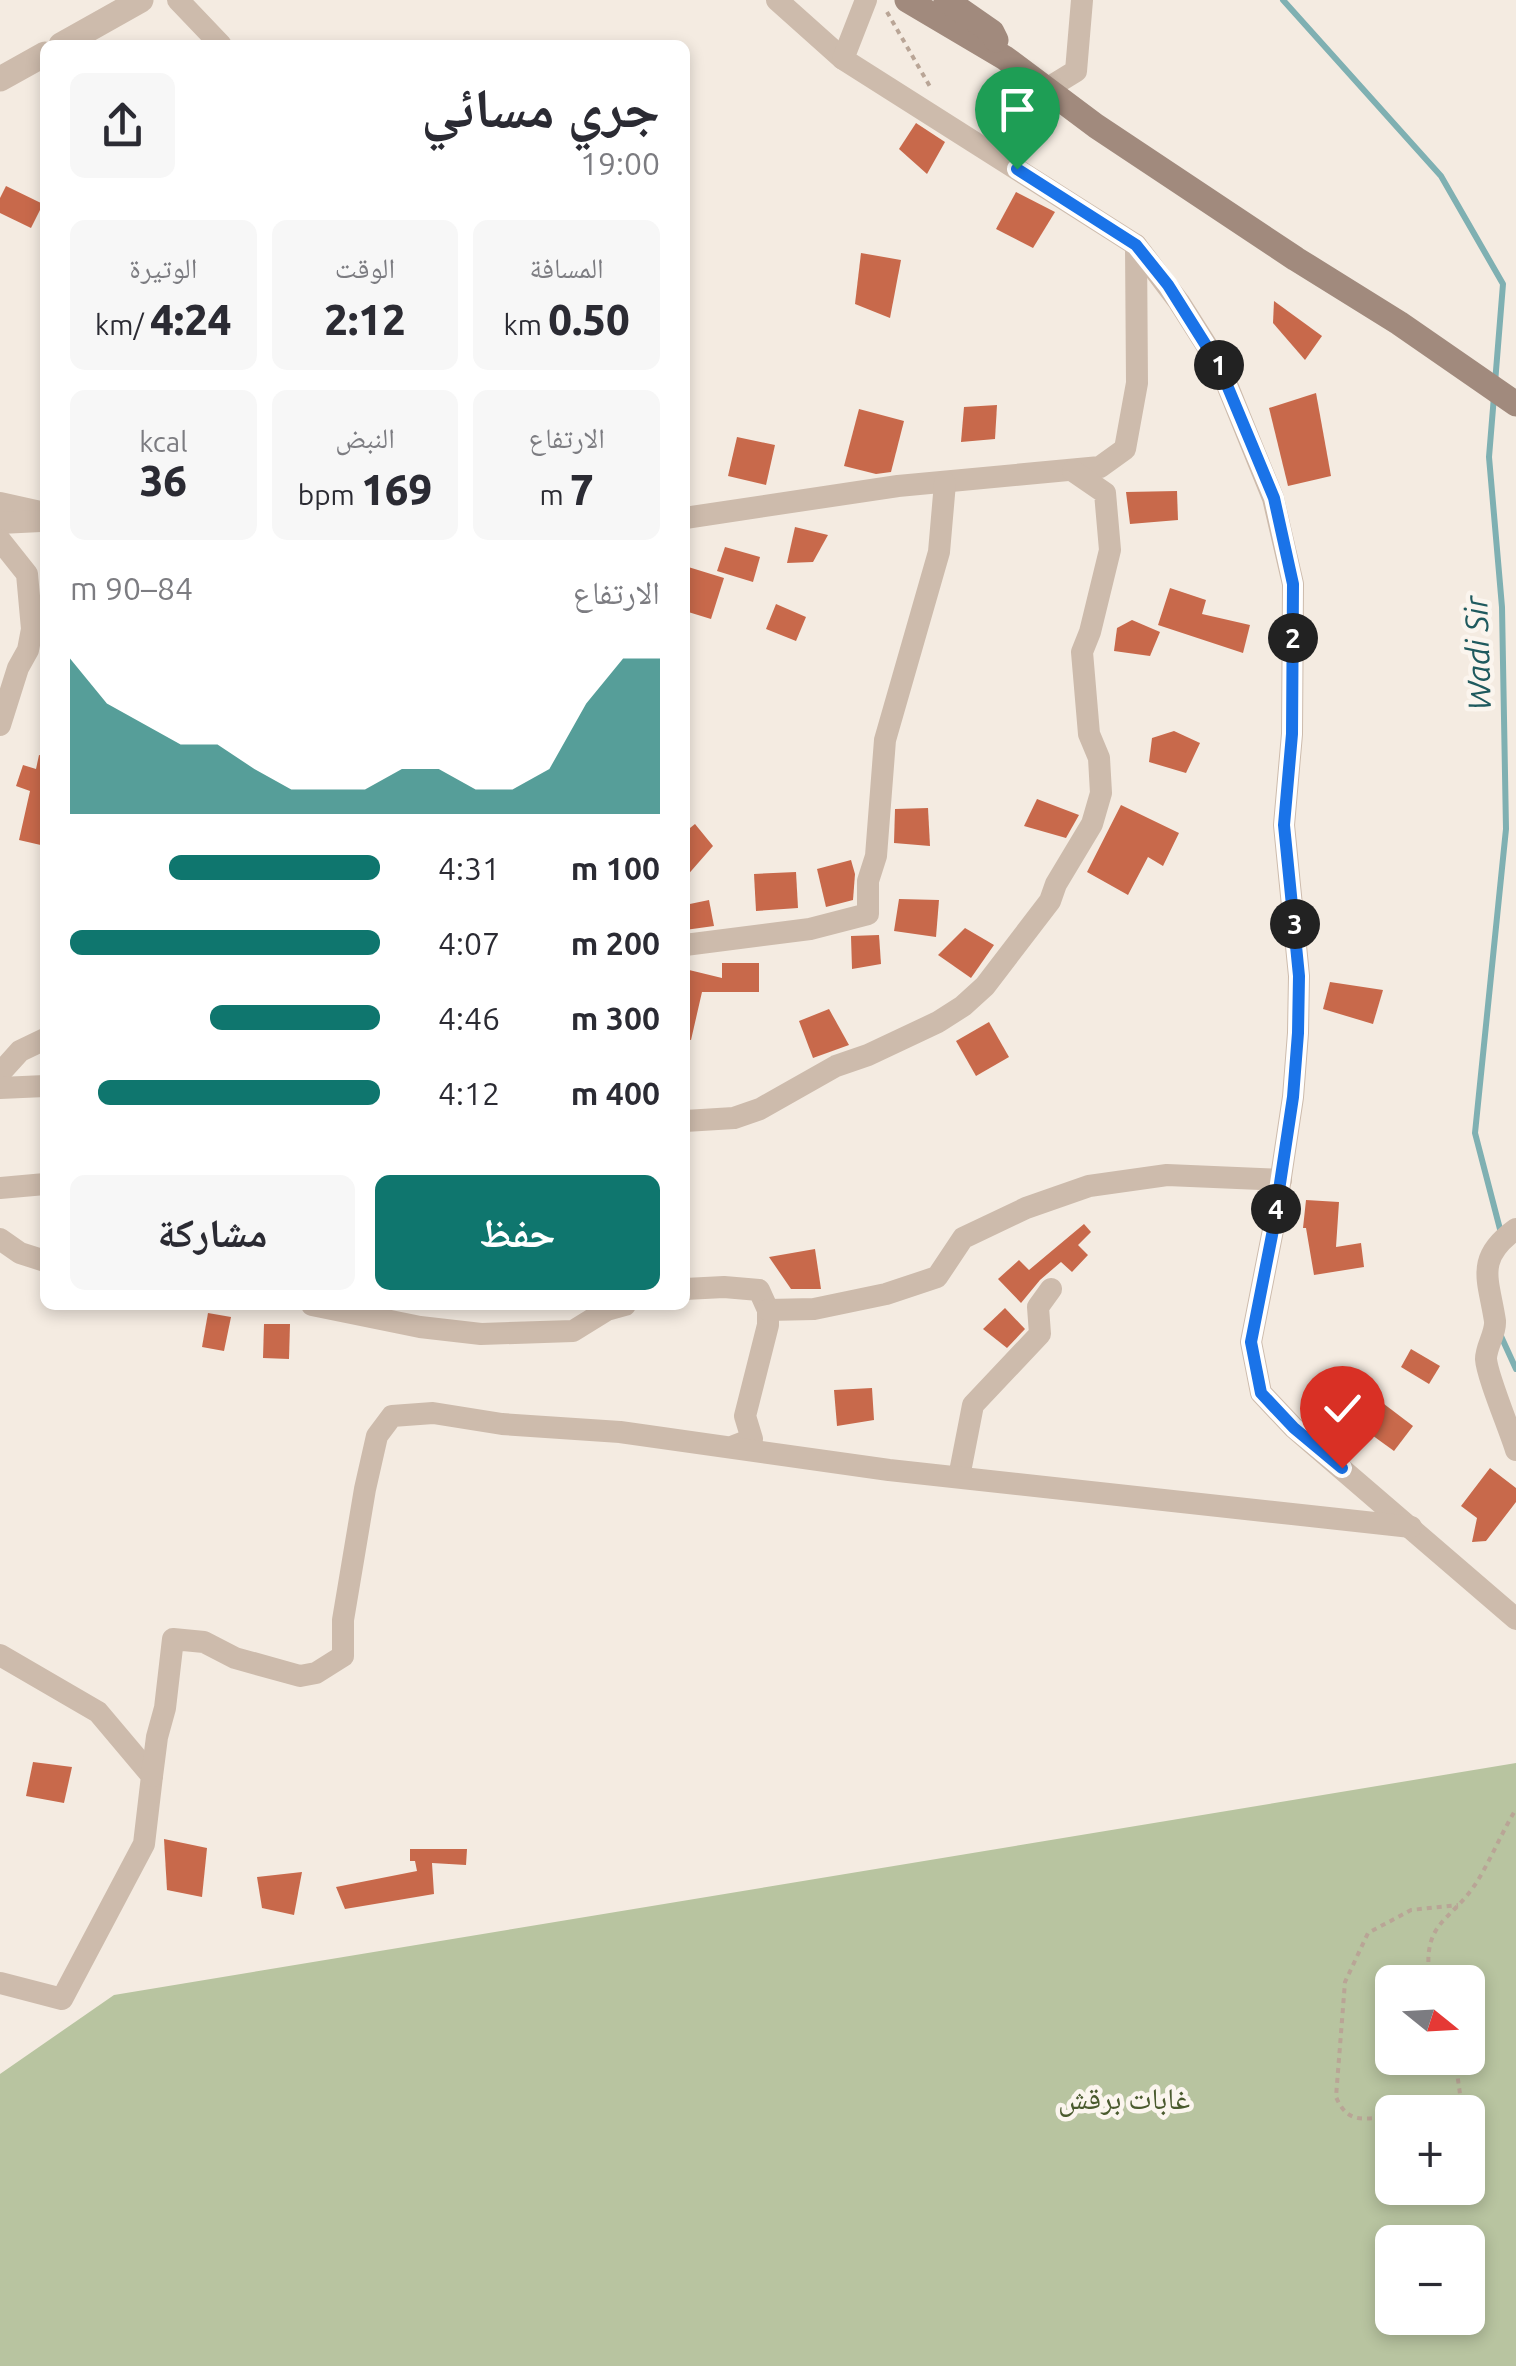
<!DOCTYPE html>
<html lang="ar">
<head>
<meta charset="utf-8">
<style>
  :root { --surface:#fff; --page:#f7f7f7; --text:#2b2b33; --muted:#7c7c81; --accent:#0f766e }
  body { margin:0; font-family:Ubuntu,"Noto Naskh Arabic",sans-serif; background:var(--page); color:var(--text); direction:rtl; height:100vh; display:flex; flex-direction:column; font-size:38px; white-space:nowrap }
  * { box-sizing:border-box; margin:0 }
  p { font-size:32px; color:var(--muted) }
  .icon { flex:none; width:55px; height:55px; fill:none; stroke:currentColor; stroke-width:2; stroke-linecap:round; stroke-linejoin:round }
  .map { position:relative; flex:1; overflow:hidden; direction:ltr }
  .side { position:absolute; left:40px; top:40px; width:650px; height:1270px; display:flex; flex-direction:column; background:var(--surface); border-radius:15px; box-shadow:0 5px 15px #0003; direction:rtl }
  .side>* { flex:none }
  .needle { width:65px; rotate:108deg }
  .fabs { position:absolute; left:1375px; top:1965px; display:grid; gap:20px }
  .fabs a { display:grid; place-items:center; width:110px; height:110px; border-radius:15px; background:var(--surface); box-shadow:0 5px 15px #0003; font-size:50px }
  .pin { position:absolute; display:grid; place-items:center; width:85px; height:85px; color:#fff; margin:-102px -42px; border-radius:50% 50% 50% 0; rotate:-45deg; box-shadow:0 0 10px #0007 }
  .pin .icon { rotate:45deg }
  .km { position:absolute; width:50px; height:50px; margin:-25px; border-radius:50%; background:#222; color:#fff; font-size:28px; line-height:50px; text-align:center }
  .round { display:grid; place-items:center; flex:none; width:105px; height:105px; border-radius:15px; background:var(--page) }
  .summary { display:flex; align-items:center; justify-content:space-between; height:170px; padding:0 30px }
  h1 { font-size:55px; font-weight:800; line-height:75px }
  .metrics { display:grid; grid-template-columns:repeat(3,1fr); gap:15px; height:170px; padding:10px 30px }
  .metrics div { display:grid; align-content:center; border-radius:15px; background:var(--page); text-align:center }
  .metrics b { font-size:42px; font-weight:800 }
  .metrics small { font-size:28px; font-weight:400 }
  .metrics p { font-size:28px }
  .chart { height:280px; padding:20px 30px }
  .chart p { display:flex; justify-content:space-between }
  .chart svg { width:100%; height:180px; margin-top:10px; fill:var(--accent); opacity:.7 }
  .action { display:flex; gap:20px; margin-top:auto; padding:20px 30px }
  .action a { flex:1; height:115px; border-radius:15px; background:var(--accent); color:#fff; font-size:40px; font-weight:800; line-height:115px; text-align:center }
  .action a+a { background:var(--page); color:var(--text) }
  ul { padding:0 30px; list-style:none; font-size:32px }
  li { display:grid; grid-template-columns:160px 120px 1fr; align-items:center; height:75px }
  li i { height:25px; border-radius:12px; background:var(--accent) }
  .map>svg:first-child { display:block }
  .green { fill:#b8c4a0; fill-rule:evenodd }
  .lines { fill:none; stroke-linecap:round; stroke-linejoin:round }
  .stream { stroke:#7fb0b2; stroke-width:6 }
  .building { fill:#c8694b }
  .path { stroke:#b9a596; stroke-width:4; stroke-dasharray:5 5; stroke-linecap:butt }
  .minor { stroke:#cdbbac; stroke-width:22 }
  .tertiary { stroke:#cdbbac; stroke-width:25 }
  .secondary { stroke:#a18a7d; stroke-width:25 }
  .route-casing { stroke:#fff; stroke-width:20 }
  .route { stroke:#1a73e8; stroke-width:12 }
  .labels { text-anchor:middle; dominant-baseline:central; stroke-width:9; stroke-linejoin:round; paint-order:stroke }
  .park-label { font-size:30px; fill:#4a5a2e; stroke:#fbf5ee }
  .water-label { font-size:32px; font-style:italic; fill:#1f5a5e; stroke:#fbf5ee }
</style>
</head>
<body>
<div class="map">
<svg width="1516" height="2366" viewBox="0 0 1516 2366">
  <rect width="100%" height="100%" fill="#f4ebe1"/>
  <path class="green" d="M1516 1763V2366H0V2074L114 1995ZM1392 1982H1468V2058H1392ZM1392 2112H1468V2188H1392ZM1392 2242H1468V2318H1392Z"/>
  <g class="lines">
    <g class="stream">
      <polyline points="1283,0 1441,176 1503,284 1495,383"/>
      <polyline points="1494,396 1489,457 1502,607 1506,829 1475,1133 1501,1233"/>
      <polyline points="1500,1334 1516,1369"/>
    </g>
  </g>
  <g class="building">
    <polygon points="916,123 945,142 927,174 899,149"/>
    <polygon points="6,186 43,204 31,228 0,213 0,198"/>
    <polygon points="1016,192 1055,212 1033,248 996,229"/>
    <polygon points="861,253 901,260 890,318 855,304"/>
    <polygon points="1274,301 1322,336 1305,360 1273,323"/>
    <polygon points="1316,393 1331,476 1288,486 1269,408"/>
    <polygon points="997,405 995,439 961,442 964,407"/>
    <polygon points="859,409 904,421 891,472 876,474 844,466"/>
    <polygon points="737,437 775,445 766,485 728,476"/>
    <polygon points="1177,491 1178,520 1130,524 1126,492"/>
    <polygon points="795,527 828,535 813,562 787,563"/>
    <polygon points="725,547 760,557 753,582 717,571"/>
    <polygon points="685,566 724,578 711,619 685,611"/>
    <polygon points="1170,588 1206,600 1202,614 1250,625 1243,653 1158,625"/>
    <polygon points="776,604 806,617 796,641 766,629"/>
    <polygon points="1132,620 1160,632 1150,656 1114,651 1117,628"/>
    <polygon points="1174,731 1200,743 1186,773 1149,762 1152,738"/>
    <polygon points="39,755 45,756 45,846 19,840 30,791 16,786 23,765 36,769"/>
    <polygon points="1037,799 1079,815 1066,838 1024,826"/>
    <polygon points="1121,805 1179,833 1163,866 1148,857 1128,895 1087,872"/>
    <polygon points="928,808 930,846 894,843 895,809"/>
    <polygon points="695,824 713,846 685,878 685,832"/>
    <polygon points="851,860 855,874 853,900 826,907 817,869"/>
    <polygon points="796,872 798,908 756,911 754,874"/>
    <polygon points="899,899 939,900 936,937 894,931"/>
    <polygon points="709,900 714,926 685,930 685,905"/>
    <polygon points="965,928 994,945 971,978 938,955"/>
    <polygon points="879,935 881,964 852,969 851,936"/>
    <polygon points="722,963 759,963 759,992 702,992 691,1040 685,1039 685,969 722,978"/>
    <polygon points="1330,982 1383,990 1373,1024 1323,1009"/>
    <polygon points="829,1009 849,1045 813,1058 799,1021"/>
    <polygon points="989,1022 1009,1057 976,1076 956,1041"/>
    <polygon points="1306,1200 1339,1202 1336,1247 1361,1243 1364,1267 1314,1275 1306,1228 1303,1228"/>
    <polygon points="1084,1224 1091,1232 1078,1245 1088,1255 1072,1272 1061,1262 1040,1280 1021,1303 998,1279 1019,1260 1029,1270"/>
    <polygon points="815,1249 821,1289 791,1289 769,1257"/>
    <polygon points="1005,1308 1025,1329 1007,1348 983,1329"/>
    <polygon points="208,1313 231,1317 224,1351 202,1347"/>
    <polygon points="264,1324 290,1324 289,1359 263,1358"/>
    <polygon points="1411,1349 1440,1366 1429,1384 1401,1367"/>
    <polygon points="872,1388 874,1420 837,1426 834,1390"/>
    <polygon points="1384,1404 1413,1426 1394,1451 1365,1430"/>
    <polygon points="1490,1468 1516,1488 1516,1502 1486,1541 1472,1542 1477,1518 1461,1506"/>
    <polygon points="33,1762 72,1767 64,1803 26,1796"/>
    <polygon points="164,1839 207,1848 202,1897 167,1890"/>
    <polygon points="410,1849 467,1849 466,1865 432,1863 434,1894 345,1909 336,1887 417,1871 415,1861 410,1861"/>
    <polygon points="302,1872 294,1915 262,1908 257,1877"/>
  </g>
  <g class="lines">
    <g class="path">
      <polyline points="887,12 932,90"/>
      <path d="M1430 1982C1421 1919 1451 1924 1478 1880 1492 1857 1502 1832 1516 1809"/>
      <polyline points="1453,2112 1460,2094 1455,2058"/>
      <path d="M1392 2117C1366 2117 1349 2127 1336 2097L1345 1982 1368 1933 1411 1910 1458 1905"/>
    </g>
    <g class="minor">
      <polyline points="178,0 221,45"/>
      <polyline points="777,0 843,59"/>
      <polyline points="866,0 843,59 1136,245 1179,302 1219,365 1273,498 1293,584 1292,734 1284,825 1299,976 1298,1033 1293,1097 1273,1230 1251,1342 1261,1393 1294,1428 1516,1619"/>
      <polyline points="1045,90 1076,71 1082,0"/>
      <polyline points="0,503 45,513"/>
      <polyline points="685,518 898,486 1100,467 1125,449 1137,383 1136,245"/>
      <polyline points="0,523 41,521"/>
      <polyline points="0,540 27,574 32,629 28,650 18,668 0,725"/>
      <polyline points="685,945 810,929 868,914 868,881 876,856 885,740 939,552 945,483"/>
      <polyline points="0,1073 20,1051 45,1039"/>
      <polyline points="0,1088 45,1086"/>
      <polyline points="685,1121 734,1118 760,1109 836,1066 868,1055 938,1022 963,1006 985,986 1050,901 1056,884 1092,824 1101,793 1099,758 1089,734 1082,652 1090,632 1110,550 1105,493 1073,471"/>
      <polyline points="0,1188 45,1184"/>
      <path d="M1516 1229C1474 1259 1489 1280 1495 1321 1496 1334 1486 1346 1486 1359 1487 1376 1510 1430 1516 1450"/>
      <polyline points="0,1239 20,1253 45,1261"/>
      <polyline points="685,1289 724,1287 759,1290 768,1310 768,1325 745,1416 752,1439 734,1446"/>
      <polyline points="312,1305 420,1327 481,1334 573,1331 607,1310 625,1305"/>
      <polyline points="768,1310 814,1309 886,1294 937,1277 963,1238 1026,1208 1089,1186 1167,1175 1281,1180"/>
      <polyline points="959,1477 973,1405 1040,1334 1038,1307 1051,1289"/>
      <polyline points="0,1655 98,1712 152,1776 144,1844 62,1999 0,1983"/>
      <polyline points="152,1776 157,1737 165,1708 173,1639 204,1642 235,1658 300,1676 316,1673 343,1656 343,1620 365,1489 377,1436 392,1416 433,1413 502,1424 620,1432 889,1470 1411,1527"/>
    </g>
    <g class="tertiary">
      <polyline points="61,45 141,0"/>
      <polyline points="0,79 45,54"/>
    </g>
    <g class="secondary">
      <polyline points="907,0 1005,58 1096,126 1296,259 1399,323 1516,404"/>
      <polyline points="946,0 992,32 996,40"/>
    </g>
  </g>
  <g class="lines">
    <g class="route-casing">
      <polyline id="route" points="1017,169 1136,245 1168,285 1219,366 1274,498 1293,584 1292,734 1284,825 1299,976 1298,1033 1293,1097 1273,1230 1251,1342 1261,1393 1294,1428 1342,1468"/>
    </g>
    <use href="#route" class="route"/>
  </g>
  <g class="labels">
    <g class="park-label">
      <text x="1124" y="2098">غابات برقش</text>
    </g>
    <g class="water-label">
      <text transform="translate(1477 653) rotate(-92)">Wadi Sir</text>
    </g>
  </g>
</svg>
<div class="fabs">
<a><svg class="needle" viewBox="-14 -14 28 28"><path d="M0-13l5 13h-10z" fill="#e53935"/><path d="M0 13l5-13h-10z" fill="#7c7c81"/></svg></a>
<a>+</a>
<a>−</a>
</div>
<div class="pin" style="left:1017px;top:169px;background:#1e9e55"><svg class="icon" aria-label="arrive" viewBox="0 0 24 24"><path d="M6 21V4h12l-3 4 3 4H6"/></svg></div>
<div class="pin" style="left:1342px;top:1468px;background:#d93025"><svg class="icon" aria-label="check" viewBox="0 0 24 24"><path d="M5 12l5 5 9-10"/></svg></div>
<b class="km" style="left:1219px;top:365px">1</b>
<b class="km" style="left:1293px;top:638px">2</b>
<b class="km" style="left:1295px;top:924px">3</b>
<b class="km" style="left:1276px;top:1209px">4</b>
<section class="side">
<div class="summary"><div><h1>جري مسائي</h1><p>19:00</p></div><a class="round"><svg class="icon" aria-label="share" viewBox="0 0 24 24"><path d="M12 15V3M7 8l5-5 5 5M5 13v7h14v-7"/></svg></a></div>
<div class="metrics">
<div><p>المسافة</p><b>0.50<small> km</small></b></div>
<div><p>الوقت</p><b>2:12</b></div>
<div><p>الوتيرة</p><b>4:24<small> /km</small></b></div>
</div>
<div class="metrics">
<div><p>الارتفاع</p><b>7<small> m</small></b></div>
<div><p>النبض</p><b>169<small> bpm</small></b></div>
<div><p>kcal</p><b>36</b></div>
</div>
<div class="chart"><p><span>الارتفاع</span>84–90 m</p>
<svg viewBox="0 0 160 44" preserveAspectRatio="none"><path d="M0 44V6L10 17L20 22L30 27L40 27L50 33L60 38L70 38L80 38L90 33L100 33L110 38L120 38L130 33L140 17L150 6L160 6V44z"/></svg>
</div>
<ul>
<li><b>100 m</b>4:31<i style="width:68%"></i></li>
<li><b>200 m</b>4:07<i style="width:100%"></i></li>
<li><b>300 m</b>4:46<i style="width:55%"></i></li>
<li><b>400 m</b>4:12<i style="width:91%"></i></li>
</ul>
<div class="action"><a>حفظ</a><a>مشاركة</a></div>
</section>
</div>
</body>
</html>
